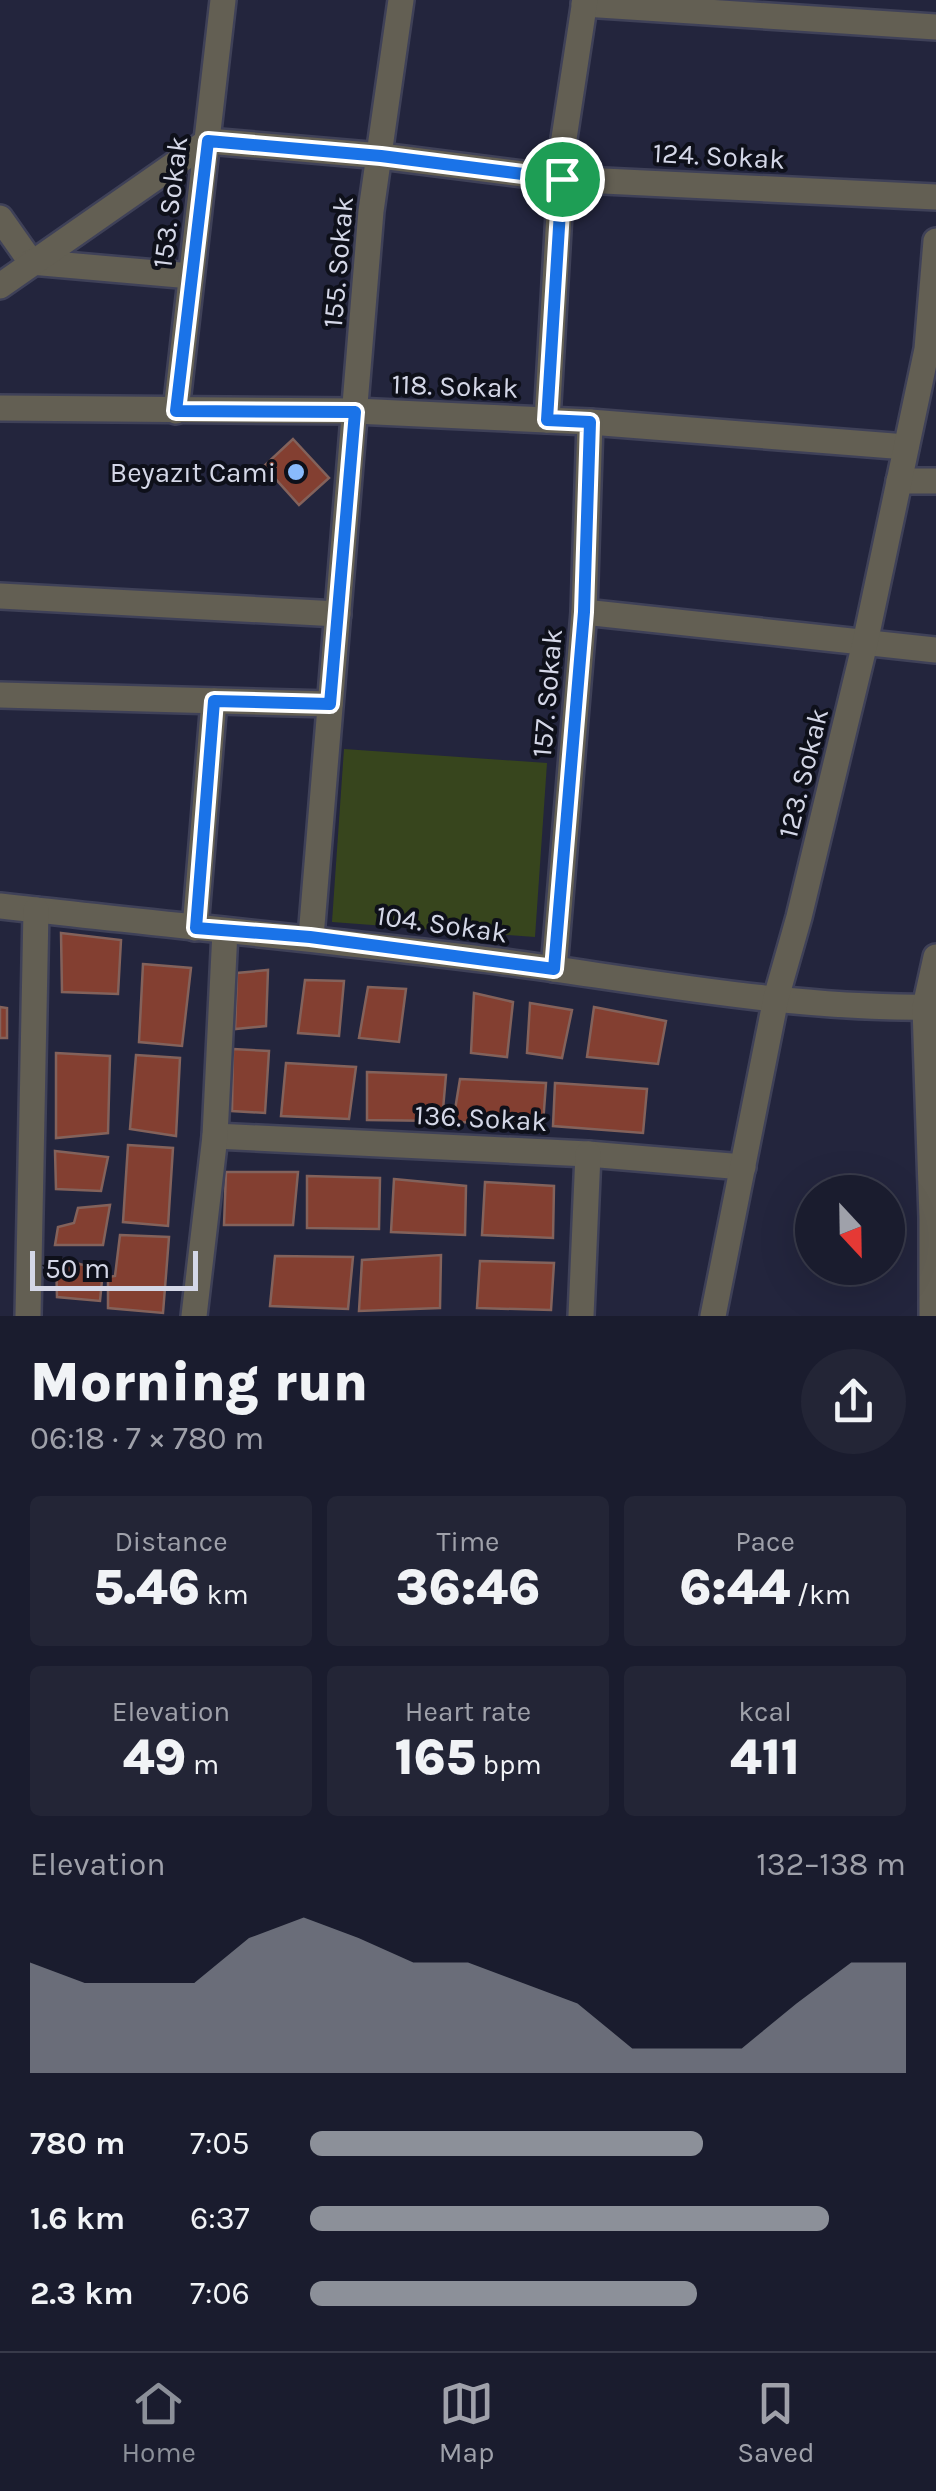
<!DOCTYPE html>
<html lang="en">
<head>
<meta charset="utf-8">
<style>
  :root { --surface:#1a1c2e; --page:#232536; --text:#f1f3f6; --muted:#9fa1aa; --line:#383a4a; --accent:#8c9099 }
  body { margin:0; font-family:Karla,sans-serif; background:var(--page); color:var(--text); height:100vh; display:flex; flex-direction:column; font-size:38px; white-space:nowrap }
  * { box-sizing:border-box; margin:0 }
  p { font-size:32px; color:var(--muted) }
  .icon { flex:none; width:55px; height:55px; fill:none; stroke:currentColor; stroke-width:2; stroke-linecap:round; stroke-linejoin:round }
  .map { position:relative; height:1316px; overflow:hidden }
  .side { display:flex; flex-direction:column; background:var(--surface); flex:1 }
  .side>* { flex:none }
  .needle { width:65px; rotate:158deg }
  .fabs { position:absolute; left:795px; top:1175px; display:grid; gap:20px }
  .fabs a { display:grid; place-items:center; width:110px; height:110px; border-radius:50%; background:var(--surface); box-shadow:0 10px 40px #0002,0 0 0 2px var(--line); font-size:50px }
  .scale { position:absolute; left:30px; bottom:25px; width:168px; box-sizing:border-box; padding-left:10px; border:5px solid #d4d7e7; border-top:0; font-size:28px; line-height:35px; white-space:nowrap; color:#d4d7e7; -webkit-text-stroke:8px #0e101a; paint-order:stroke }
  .pin { position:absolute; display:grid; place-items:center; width:85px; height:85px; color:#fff; margin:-42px; border:5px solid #fff; border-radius:50%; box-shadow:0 2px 10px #0007 }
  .round { display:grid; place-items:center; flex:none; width:105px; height:105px; border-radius:52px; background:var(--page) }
  .headline { display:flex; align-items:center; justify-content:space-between; height:170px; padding:0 30px }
  h1 { font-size:55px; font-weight:800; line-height:75px }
  .metrics { display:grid; grid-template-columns:repeat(3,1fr); gap:15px; height:170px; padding:10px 30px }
  .metrics div { display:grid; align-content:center; border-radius:10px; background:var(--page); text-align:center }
  .metrics b { font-size:50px; font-weight:800 }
  .metrics small { font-size:28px; font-weight:400 }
  .metrics p { font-size:28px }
  .chart { height:280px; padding:20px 30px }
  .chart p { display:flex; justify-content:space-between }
  .chart svg { width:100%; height:180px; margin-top:10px; fill:var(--accent); opacity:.7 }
  ul { padding:0 30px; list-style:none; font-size:32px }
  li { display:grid; grid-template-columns:160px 120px 1fr; align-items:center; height:75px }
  li i { height:25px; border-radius:12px; background:var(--accent) }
  .menu { display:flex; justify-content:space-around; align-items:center; height:140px; border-top:2px solid var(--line); background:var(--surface); font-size:28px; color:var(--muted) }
  .menu a { display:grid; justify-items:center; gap:5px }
  .menu .selected { color:var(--accent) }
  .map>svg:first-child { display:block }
  .green { fill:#37451d }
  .building { fill:#833f31; stroke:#83625b; stroke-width:2.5 }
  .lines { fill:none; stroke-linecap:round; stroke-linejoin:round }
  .minor-casing { stroke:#3f4158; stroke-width:30 }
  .minor { stroke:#635f53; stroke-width:25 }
  .route-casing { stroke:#fff; stroke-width:20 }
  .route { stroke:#1a73e8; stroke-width:12 }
  .poi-dot { fill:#89bafc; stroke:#0e101a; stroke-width:4 }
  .labels { text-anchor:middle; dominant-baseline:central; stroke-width:8; stroke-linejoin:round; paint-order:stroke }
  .street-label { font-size:28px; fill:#d4d7e7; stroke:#0e101a }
  .poi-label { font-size:28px; fill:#d4d7e7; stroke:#0e101a; text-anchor:end }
</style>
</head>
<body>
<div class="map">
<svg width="936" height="1316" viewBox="0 0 936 1316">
  <rect width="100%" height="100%" fill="#23253d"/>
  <polygon class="green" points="344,749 547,763 535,937 332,922"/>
  <g class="building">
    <polygon points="293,439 329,478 299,505 264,466"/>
    <polygon points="61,933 121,940 118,994 62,992"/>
    <polygon points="143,964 191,968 182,1046 139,1042"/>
    <polygon points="268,970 266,1026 235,1029 237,973"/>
    <polygon points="305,980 344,981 339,1036 298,1033"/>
    <polygon points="368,987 406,989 399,1042 359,1038"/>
    <polygon points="474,993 513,1002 507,1057 471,1053"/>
    <polygon points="530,1003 572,1010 562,1058 527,1053"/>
    <polygon points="0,1007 7,1008 7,1038 0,1038"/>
    <polygon points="594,1007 666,1021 658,1064 587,1057"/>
    <polygon points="233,1049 269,1051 265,1113 232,1111"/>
    <polygon points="56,1053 110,1056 108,1133 56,1138"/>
    <polygon points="136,1055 180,1058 176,1136 130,1129"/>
    <polygon points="286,1063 356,1067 349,1119 281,1116"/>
    <polygon points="367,1072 446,1075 442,1121 367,1120"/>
    <polygon points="460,1079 546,1083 543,1124 453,1122"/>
    <polygon points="555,1083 647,1089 643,1133 553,1126"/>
    <polygon points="128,1145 173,1148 168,1226 123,1222"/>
    <polygon points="55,1151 108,1157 101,1191 56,1189"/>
    <polygon points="226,1172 298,1172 293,1225 224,1225"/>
    <polygon points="307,1176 380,1178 379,1229 307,1228"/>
    <polygon points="394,1179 466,1186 465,1235 391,1232"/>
    <polygon points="485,1182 554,1186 553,1238 482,1235"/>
    <polygon points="110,1205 103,1245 55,1245 58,1227 74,1223 78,1208"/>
    <polygon points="120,1235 169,1237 163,1313 108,1308 108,1277 115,1276"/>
    <polygon points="441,1255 440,1308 359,1311 362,1260"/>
    <polygon points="275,1256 353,1257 348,1309 270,1306"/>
    <polygon points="56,1258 103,1270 100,1301 57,1297"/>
    <polygon points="480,1261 554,1263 551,1310 477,1308"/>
  </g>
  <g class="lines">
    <g class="minor-casing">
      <g id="minor">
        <polyline points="584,4 936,27"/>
        <polyline points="0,218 31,262"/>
        <polyline points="31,262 191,276"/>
        <polyline points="0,286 208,141 381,156 562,179 936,197"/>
        <polyline points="0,408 355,411 590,422 906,447"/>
        <polyline points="176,411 223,0"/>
        <polyline points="547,420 563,145 585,0"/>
        <polyline points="899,481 936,481"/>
        <polyline points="0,596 338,614"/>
        <polyline points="584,612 936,650"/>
        <polyline points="0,695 330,704"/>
        <path d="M0 906C166 925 332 940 498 961 640 980 793 1010 936 1007"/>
        <polyline points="195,928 214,701"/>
        <polyline points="311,937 371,211 401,0"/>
        <polyline points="554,969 584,612 590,422"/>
        <polyline points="215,1136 588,1154 743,1167"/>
        <polyline points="28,1316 36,910"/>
        <polyline points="194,1316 215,1136 225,931"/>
        <polyline points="581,1316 588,1154"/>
        <polyline points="713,1316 776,998 799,917 865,643 927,349 936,241"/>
        <polyline points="932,1316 932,1218 925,1007 936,957"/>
      </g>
    </g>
    <use href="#minor" class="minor"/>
  </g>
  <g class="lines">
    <g class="route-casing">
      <polygon id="route" points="208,141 381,156 562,179 547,420 590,422 584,612 554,969 310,937 196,928 214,701 330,704 355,412 176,411"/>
    </g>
    <use href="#route" class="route"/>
  </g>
  <circle class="poi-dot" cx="296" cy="472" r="10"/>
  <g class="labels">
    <g class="street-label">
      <text transform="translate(719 156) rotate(3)">124. Sokak</text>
      <text transform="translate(170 202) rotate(-83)">153. Sokak</text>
      <text transform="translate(338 262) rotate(-85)">155. Sokak</text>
      <text transform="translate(455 386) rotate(2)">118. Sokak</text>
      <text transform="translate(547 693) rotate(-85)">157. Sokak</text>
      <text transform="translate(803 773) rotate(-76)">123. Sokak</text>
      <text transform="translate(442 924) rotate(8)">104. Sokak</text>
      <text transform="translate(481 1118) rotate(3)">136. Sokak</text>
    </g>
    <g class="poi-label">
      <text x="276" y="472">Beyazıt Cami</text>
    </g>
  </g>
</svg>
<div class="fabs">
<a><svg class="needle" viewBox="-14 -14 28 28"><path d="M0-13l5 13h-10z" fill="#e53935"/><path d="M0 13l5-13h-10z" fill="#9fa1aa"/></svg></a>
</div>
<div class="scale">50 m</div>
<div class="pin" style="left:562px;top:179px;background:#1e9e55"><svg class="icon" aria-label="arrive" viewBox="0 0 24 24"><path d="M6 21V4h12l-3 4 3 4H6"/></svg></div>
</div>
<section class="side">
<div class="headline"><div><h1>Morning run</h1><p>06:18 · 7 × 780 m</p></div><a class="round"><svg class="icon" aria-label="share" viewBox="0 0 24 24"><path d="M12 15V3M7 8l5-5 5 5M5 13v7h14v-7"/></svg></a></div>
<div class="metrics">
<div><p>Distance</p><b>5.46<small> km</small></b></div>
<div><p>Time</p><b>36:46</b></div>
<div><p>Pace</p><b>6:44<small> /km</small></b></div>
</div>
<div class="metrics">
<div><p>Elevation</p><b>49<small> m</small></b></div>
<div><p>Heart rate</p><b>165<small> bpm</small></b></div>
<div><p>kcal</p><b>411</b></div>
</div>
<div class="chart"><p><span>Elevation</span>132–138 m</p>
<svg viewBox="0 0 160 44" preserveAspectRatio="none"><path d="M0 44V17L10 22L20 22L30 22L40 11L50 6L60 11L70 17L80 17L90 22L100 27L110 38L120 38L130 38L140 27L150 17L160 17V44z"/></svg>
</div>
<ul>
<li><b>780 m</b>7:05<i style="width:66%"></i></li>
<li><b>1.6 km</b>6:37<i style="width:87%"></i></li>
<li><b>2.3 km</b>7:06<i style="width:65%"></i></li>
</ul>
</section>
<nav class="menu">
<a class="selected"><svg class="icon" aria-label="home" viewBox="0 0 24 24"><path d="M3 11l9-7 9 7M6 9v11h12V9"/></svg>Home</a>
<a><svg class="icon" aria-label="map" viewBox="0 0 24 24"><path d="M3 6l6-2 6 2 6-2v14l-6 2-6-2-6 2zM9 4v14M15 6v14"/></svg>Map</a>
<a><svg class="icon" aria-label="saved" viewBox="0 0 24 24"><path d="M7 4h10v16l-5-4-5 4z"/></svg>Saved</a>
</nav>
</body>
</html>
